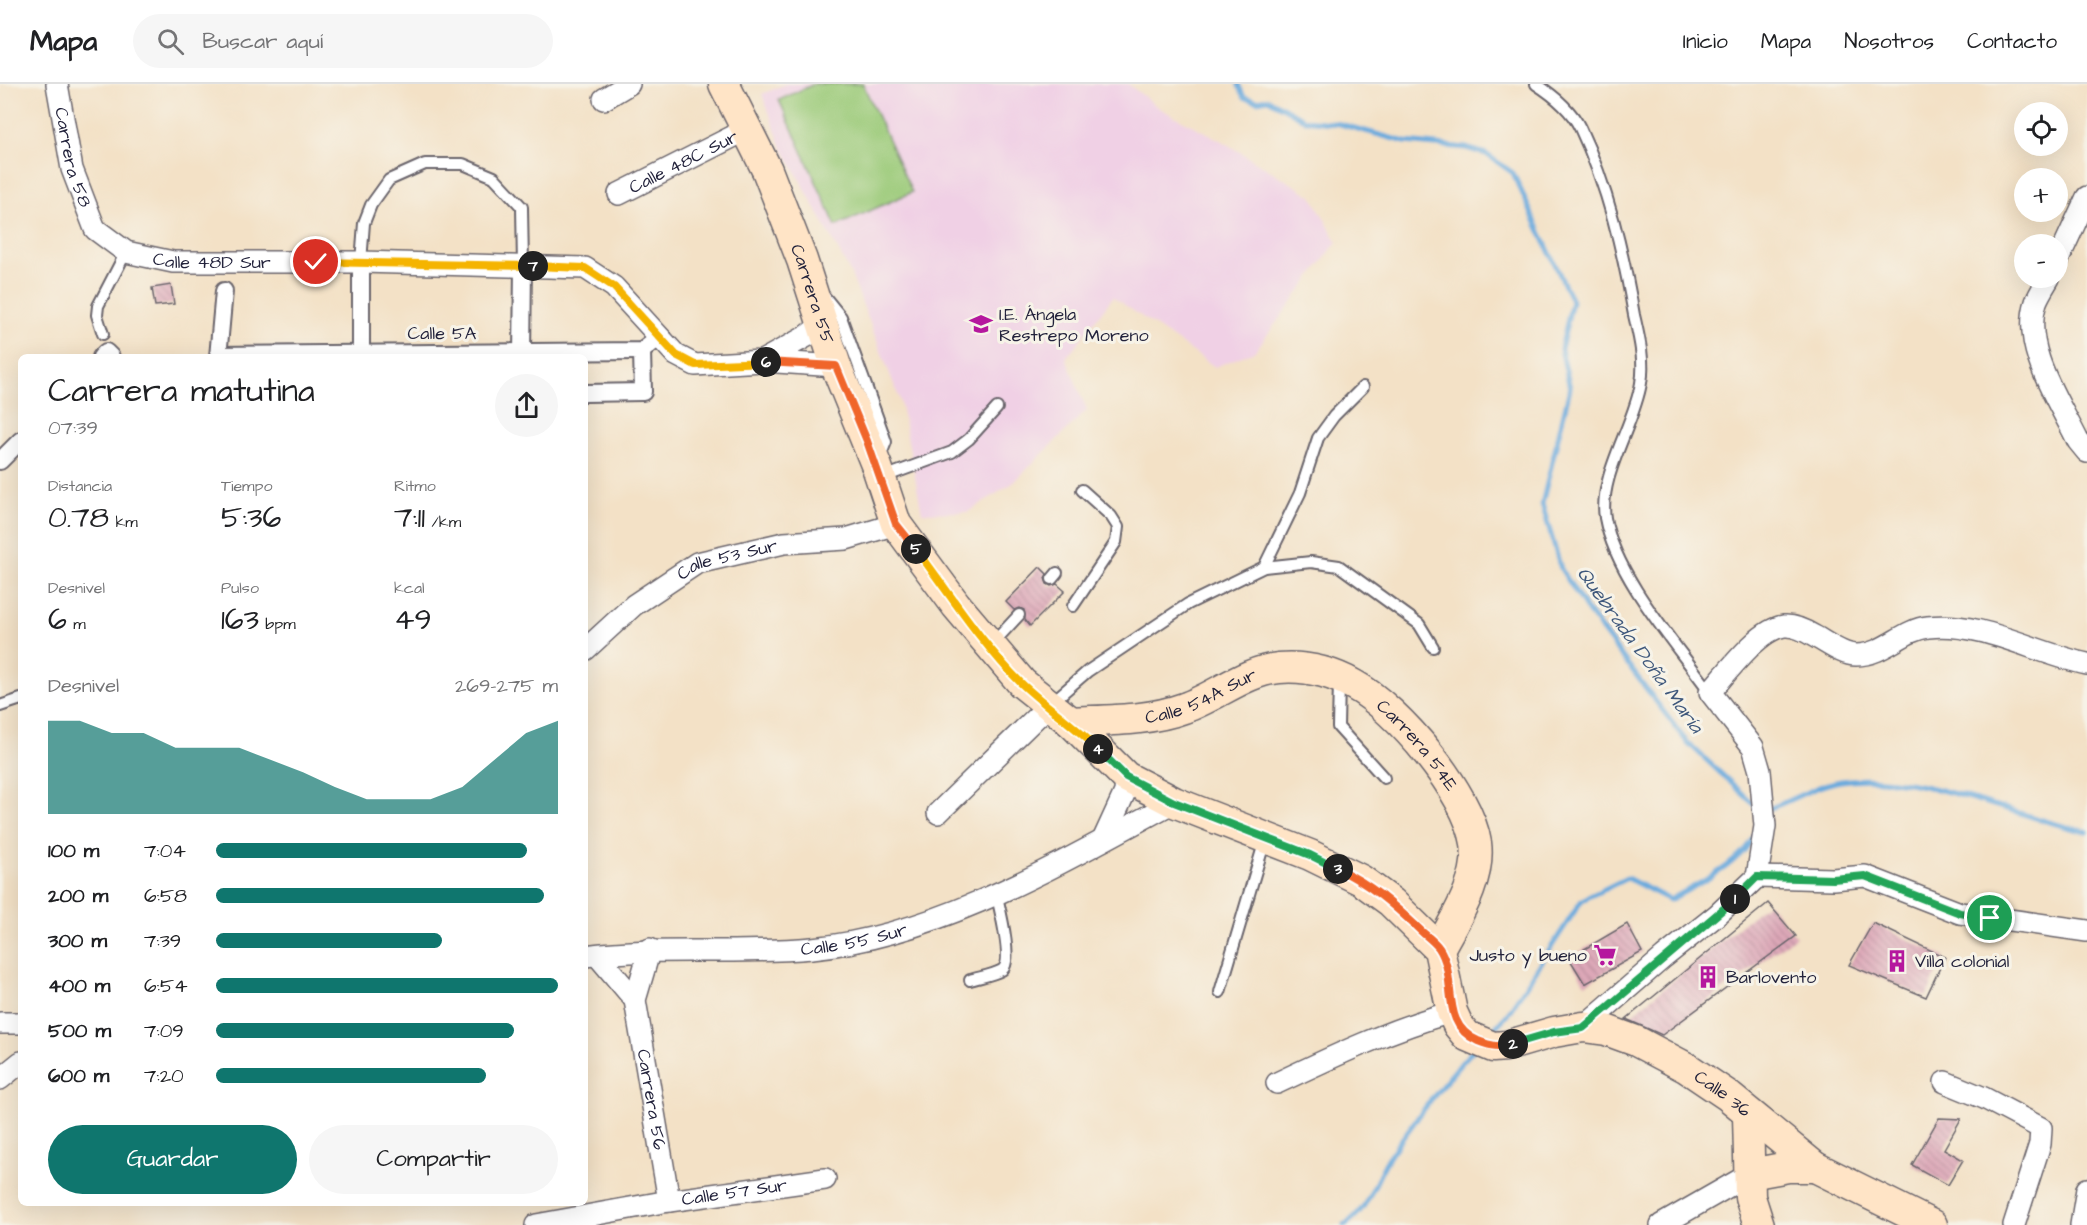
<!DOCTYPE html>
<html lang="es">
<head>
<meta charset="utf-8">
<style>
  :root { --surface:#fff; --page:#f6f6f6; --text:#202124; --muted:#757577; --line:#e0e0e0; --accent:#0f766e }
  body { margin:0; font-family:"Architects Daughter",sans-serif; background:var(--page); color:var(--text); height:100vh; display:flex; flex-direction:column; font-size:22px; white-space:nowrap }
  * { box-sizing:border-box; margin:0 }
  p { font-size:20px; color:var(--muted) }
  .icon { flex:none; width:33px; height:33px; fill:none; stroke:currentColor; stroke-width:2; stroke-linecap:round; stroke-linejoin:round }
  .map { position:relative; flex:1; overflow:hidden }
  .side { position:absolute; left:18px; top:270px; width:570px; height:852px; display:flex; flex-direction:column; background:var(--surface); border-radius:9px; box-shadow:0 6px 24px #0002 }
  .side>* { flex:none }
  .controls { position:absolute; left:2014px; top:18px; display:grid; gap:12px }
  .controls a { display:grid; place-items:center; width:54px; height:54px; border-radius:50%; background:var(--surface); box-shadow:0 6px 24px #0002; font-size:30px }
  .pin { position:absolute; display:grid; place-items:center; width:51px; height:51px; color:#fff; margin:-26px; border:3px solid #fff; border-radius:50%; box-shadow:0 2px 6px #0007 }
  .km { position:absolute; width:30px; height:30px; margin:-15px; border-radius:50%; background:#222; color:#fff; font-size:16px; line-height:30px; text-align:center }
  .round { display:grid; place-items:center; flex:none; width:63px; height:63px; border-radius:32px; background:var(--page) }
  .head { display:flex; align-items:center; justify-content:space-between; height:102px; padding:0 30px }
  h1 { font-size:33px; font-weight:600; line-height:45px }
  .figures { display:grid; grid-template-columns:repeat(3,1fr); gap:9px; height:102px; padding:6px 30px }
  .figures div { display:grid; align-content:center }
  .figures b { font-size:30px; font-weight:600 }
  .figures small { font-size:16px; font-weight:400 }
  .figures p { font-size:16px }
  .chart { height:168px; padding:12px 30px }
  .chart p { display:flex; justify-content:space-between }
  .chart svg { width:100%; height:108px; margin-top:6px; fill:var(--accent); opacity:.7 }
  .cta { display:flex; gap:12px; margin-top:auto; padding:12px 30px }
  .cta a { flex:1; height:69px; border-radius:36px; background:var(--accent); color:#fff; font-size:24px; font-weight:600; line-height:69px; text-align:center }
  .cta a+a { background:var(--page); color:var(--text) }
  ul { padding:0 30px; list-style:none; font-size:20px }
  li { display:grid; grid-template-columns:96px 72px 1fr; align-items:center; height:45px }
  li i { height:15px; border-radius:8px; background:var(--accent) }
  header { display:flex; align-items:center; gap:36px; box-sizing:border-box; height:84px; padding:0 30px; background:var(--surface); border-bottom:2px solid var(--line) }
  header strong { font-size:28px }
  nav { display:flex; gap:33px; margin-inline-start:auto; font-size:21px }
  .search { width:420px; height:54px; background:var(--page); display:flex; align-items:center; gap:15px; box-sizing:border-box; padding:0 21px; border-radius:33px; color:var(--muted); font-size:22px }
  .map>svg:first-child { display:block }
  .built { fill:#f0d0e5 }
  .garden { fill:#9bca79; stroke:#5e765a; stroke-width:1.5 }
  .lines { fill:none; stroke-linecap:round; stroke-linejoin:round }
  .stream { stroke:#6aaadd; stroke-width:5 }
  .building { fill:url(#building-back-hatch) }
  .service-casing { stroke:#6b656c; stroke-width:14 }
  .pedestrian-casing { stroke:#6b656c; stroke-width:20 }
  .minor-casing { stroke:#6b656c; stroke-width:24 }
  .secondary-casing { stroke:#6b656c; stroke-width:33 }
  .service { stroke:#fff; stroke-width:10 }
  .pedestrian { stroke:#fff; stroke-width:16 }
  .minor { stroke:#fff; stroke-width:21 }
  .secondary { stroke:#ffe4c6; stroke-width:30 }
  .split-1-casing { stroke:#fff; stroke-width:12 }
  .split-2-casing { stroke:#fff; stroke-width:12 }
  .split-3-casing { stroke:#fff; stroke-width:12 }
  .split-4-casing { stroke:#fff; stroke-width:12 }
  .split-5-casing { stroke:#fff; stroke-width:12 }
  .split-6-casing { stroke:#fff; stroke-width:12 }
  .split-7-casing { stroke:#fff; stroke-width:12 }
  .split-8-casing { stroke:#fff; stroke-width:12 }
  .split-1 { stroke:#22a559; stroke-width:8 }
  .split-2 { stroke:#22a559; stroke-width:8 }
  .split-3 { stroke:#f0652b; stroke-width:8 }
  .split-4 { stroke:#22a559; stroke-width:8 }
  .split-5 { stroke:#f5b400; stroke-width:8 }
  .split-6 { stroke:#f0652b; stroke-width:8 }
  .split-7 { stroke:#f5b400; stroke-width:8 }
  .split-8 { stroke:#f5b400; stroke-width:8 }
  .labels { text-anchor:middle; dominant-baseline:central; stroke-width:6; stroke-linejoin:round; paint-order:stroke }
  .street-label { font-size:18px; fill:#22223b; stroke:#f7f3e8 }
  .poi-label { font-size:18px; fill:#22223b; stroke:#f7f3e8; text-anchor:start }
  .water-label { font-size:20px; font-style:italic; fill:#3f587c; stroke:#f7f3e8 }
</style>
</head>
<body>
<header>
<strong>Mapa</strong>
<div class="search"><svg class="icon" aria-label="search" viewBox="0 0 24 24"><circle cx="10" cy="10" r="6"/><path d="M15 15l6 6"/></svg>Buscar aquí</div>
<nav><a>Inicio</a><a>Mapa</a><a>Nosotros</a><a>Contacto</a></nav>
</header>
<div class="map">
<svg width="2087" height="1141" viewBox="0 0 2087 1141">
  <defs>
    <pattern id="building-back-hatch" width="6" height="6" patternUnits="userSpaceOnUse" patternTransform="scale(1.5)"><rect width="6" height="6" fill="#dda8b8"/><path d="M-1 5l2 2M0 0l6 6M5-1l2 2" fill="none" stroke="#bd909f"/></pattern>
  </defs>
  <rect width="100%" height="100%" fill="#f7f3e8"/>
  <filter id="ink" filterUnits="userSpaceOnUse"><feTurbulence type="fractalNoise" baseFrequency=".0167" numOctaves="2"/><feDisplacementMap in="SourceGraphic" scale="12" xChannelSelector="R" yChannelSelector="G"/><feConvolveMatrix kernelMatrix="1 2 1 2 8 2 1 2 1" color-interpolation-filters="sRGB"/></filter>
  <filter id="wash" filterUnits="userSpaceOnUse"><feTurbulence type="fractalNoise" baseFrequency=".008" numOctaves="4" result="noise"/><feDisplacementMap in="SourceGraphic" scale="24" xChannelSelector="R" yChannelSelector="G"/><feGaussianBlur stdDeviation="1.35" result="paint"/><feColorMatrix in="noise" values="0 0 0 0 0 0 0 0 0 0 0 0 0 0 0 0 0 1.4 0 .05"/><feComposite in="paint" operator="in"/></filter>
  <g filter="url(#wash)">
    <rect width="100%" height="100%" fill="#f3e1c6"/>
    <polygon class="built" points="786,0 1128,0 1159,24 1220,56 1312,112 1337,158 1255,267 1215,283 1113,213 1066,274 1087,326 1013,399 968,428 922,429 900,316 850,188 781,61 762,10"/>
    <polygon class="garden" points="814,0 863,0 912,108 836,142 779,16"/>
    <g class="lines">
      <g class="stream">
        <polyline points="1238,0 1244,13 1257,17 1268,15 1305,36 1340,40 1405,58 1466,64 1486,70 1513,89 1572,217 1561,265 1570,304 1542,420 1561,485 1589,529 1686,657 1757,723"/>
        <path d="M1768 725C1792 717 1815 701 1841 697 1918 686 2012 732 2087 748"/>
        <path d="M1489 950 1507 931 1582 816 1627 794 1670 816C1699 799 1741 781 1755 750"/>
        <path d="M1344 1141C1370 1126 1375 1093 1391 1070 1417 1034 1444 997 1474 965"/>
      </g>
    </g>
    <g id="blocks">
      <g class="building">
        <polygon points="171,201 174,220 155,222 152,204"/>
        <polygon points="1040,483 1047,490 1045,494 1047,500 1051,502 1057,500 1065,507 1030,542 1025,536 1024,526 1020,524 1014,526 1006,518"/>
        <polygon points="1768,819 1796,852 1662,951 1626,935"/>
        <polygon points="1873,839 1945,873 1926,913 1849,881"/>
        <polygon points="1627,840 1642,868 1585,900 1569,874"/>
        <polygon points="1939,1034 1961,1035 1944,1065 1963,1076 1948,1101 1912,1081"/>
      </g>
    </g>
  </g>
  <g filter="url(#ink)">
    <use href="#blocks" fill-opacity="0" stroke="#6b656c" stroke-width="1.5"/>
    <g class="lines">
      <g class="service-casing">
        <g id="service">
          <path d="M1536 0C1553 11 1571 25 1580 44 1608 103 1623 168 1634 231 1639 253 1645 276 1641 299 1635 339 1598 393 1605 434 1616 493 1675 559 1710 608"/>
          <polyline points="361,178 364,139 371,121 389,96 425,80 463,80 494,93 522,123 523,182"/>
          <polyline points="824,212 841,233 883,349 886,358 880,373"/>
          <polyline points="103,250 97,231 98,222 126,168"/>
          <polyline points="881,394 952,368 969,355 997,324"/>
          <polyline points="1264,483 1300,409 1318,354 1334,332 1363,303"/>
          <polyline points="1052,495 1057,489"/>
          <polyline points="1073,522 1116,458 1118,443 1111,432 1082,406"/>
          <polyline points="993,559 1019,531"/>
          <polyline points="1339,597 1338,643 1384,694"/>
          <polyline points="1051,619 1088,587 1188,520 1264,483 1311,478 1339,482 1419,540 1433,563"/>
          <polyline points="0,622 21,615"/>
          <path d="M970 896C980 893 993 891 1002 886 1014 878 999 822 996 808"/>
          <polyline points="1220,908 1265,756"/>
        </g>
      </g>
      <g class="pedestrian-casing">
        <g id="pedestrian">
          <polyline points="219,271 642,267 661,252"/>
          <polyline points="101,273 106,268 111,273"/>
          <polyline points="218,273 224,207"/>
          <polyline points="361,273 361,178"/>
          <polyline points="522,273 523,182"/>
          <polyline points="585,309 643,308 642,267"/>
          <polyline points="0,377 21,356"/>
        </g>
      </g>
      <g class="minor-casing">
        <g id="minor">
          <path id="s1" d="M57 0 72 85 95 145 126 168 173 178H361L585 184 614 203 676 271 695 281 762 277 836 282"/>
          <polyline points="604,15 629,0"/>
          <path id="s2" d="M619 110 748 45"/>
          <polyline points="2058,176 2087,113"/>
          <path d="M2049 194C2045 201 2039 210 2036 218 2021 264 2059 317 2078 357L2087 368"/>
          <polyline points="762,277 807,252 822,240"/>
          <path id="s3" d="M585 566 634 521 697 479 784 459 846 455 896 440"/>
          <polyline points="938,729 1049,621"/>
          <polyline points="1103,756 1125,708 1126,693"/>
          <polyline points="1757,793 1833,795 1865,792 1960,829 2087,847"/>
          <path id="s4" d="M650 865 635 916 669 1117"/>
          <polyline points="597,871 635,916"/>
          <path id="s5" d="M585 872C661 862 736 871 812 864 939 852 1064 777 1174 718"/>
          <polyline points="0,939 21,939"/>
          <path d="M1583 943 1664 873 1717 831 1757 793 1765 742 1760 687 1753 663 1710 608C1727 589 1759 545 1784 542 1795 541 1806 547 1814 552 1826 558 1842 571 1856 571 1884 571 1902 546 1928 543 1983 537 2034 569 2087 580"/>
          <polyline points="0,995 21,978"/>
          <polyline points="1945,998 1984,1014 2041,1044 2040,1060 2014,1141"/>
          <path d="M1277 999C1334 972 1391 945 1452 928"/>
          <path id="s6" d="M536 1141 669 1117 825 1095"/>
          <polyline points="1661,1141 1750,1090"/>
          <polyline points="2081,1141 2087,1105"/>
        </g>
      </g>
      <g class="secondary-casing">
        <g id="secondary">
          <path id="s7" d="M724 0 767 86 802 176 836 282 877 383 896 440 956 521 1022 599 1071 638 1126 693 1174 718 1310 771 1361 796 1391 818 1439 865 1452 928 1458 941 1467 952 1493 963 1506 962 1554 948 1583 943 1606 946 1636 957 1687 984 1727 1011 1815 1083 1932 1141"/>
          <path id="s8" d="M1071 638C1107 636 1149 637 1184 624 1216 613 1245 587 1279 584 1305 582 1331 588 1354 601 1398 625 1468 708 1476 759 1481 797 1456 833 1439 865"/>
          <polyline points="1748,1031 1750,1113 1759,1141"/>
          <polyline points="1750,1090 1788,1083 1815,1083"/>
        </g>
      </g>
      <use href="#service" class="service"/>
      <use href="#pedestrian" class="pedestrian"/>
      <use href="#minor" class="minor"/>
      <use href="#secondary" class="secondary"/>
    </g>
  </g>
  <g class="lines" filter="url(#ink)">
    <g class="split-1-casing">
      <polyline id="split-1" points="1735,815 1757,793 1833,795 1865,792 1960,829 1990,834"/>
    </g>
    <g class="split-2-casing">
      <polyline id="split-2" points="1513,960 1554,948 1583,944 1735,815"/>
    </g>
    <g class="split-3-casing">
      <path id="split-3" d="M1338 785C1370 800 1394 821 1419 845 1425 851 1434 857 1439 864 1459 894 1438 940 1478 957 1491 962 1499 964 1513 960"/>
    </g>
    <g class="split-4-casing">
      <polyline id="split-4" points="1098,665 1126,693 1174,718 1310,771 1338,785"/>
    </g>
    <g class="split-5-casing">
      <path id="split-5" d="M916 465C950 510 981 559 1021 599 1045 622 1073 640 1098 665"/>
    </g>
    <g class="split-6-casing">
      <polyline id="split-6" points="766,278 836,282 867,357 896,440 916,465"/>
    </g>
    <g class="split-7-casing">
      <polyline id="split-7" points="533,182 585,184 614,203 676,271 695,281 766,278"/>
    </g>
    <g class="split-8-casing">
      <polyline id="split-8" points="316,178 533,182"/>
    </g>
    <use href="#split-1" class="split-1"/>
    <use href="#split-2" class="split-2"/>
    <use href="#split-3" class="split-3"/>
    <use href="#split-4" class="split-4"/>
    <use href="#split-5" class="split-5"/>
    <use href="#split-6" class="split-6"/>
    <use href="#split-7" class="split-7"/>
    <use href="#split-8" class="split-8"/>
  </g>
  <defs>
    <g id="school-bare" transform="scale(1.8)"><path d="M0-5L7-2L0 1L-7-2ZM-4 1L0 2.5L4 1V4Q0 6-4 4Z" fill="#b5179e" stroke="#f7f3e8" stroke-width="2.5" paint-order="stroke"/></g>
    <g id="supermarket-bare" transform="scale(1.8)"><path d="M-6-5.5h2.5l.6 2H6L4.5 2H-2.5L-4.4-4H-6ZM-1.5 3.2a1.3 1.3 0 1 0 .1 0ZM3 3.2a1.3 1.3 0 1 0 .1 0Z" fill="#b5179e" stroke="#f7f3e8" stroke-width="2.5" paint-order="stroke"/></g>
    <g id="building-bare" transform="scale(1.8)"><path d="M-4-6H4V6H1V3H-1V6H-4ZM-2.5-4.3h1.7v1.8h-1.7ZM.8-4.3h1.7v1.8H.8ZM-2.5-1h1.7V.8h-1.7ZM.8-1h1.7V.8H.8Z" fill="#b5179e" stroke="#f7f3e8" stroke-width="2.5" paint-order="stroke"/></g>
  </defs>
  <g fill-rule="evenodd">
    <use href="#school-bare" x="981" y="240"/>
    <use href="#supermarket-bare" x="1605" y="871"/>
    <use href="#building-bare" x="1897" y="877"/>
    <use href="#building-bare" x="1708" y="893"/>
  </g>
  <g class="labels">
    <g class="street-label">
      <text stroke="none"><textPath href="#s1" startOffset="75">Carrera 58</textPath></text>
      <text stroke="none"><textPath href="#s2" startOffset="72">Calle 48C Sur</textPath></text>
      <text stroke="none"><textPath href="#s1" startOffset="276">Calle 48D Sur</textPath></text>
      <text stroke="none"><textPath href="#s7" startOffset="228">Carrera 55</textPath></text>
      <text x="442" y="249">Calle 5A</text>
      <text stroke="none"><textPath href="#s3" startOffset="172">Calle 53 Sur</textPath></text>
      <text stroke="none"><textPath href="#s8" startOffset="134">Calle 54A Sur</textPath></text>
      <text stroke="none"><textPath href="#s8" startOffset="384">Carrera 54E</textPath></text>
      <text stroke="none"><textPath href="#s5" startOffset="270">Calle 55 Sur</textPath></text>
      <text stroke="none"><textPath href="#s7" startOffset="1548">Calle 36</textPath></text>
      <text stroke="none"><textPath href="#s4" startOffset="154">Carrera 56</textPath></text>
      <text stroke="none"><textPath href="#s6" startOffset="201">Calle 57 Sur</textPath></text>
    </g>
    <g class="poi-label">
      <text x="999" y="230">I.E. Ángela<tspan x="999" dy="21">Restrepo Moreno</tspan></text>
      <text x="1587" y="871" text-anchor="end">Justo y bueno</text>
      <text x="1915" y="877">Villa colonial</text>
      <text x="1726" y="893">Barlovento</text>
    </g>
    <g class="water-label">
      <text transform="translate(1640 566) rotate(54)">Quebrada Doña María</text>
    </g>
  </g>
</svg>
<div class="controls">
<a><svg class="icon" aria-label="locate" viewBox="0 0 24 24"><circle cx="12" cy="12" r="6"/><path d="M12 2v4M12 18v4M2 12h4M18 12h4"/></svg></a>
<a>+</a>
<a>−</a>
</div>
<div class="pin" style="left:1990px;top:834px;background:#1e9e55"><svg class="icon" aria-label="arrive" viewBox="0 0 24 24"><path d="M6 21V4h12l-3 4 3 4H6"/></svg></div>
<div class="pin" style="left:316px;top:178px;background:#d93025"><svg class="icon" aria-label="check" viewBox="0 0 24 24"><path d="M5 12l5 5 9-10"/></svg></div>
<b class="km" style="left:1735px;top:815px">1</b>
<b class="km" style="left:1513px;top:960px">2</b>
<b class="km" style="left:1338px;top:785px">3</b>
<b class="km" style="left:1098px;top:665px">4</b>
<b class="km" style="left:916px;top:465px">5</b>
<b class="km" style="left:766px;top:278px">6</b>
<b class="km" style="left:533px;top:182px">7</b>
<section class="side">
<div class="head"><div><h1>Carrera matutina</h1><p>07:39</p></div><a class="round"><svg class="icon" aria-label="share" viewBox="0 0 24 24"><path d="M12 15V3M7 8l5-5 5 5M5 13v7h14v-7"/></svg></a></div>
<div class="figures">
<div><p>Distancia</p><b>0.78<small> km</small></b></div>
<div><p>Tiempo</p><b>5:36</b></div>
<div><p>Ritmo</p><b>7:11<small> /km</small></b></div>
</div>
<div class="figures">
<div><p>Desnivel</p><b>6<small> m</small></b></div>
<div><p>Pulso</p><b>163<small> bpm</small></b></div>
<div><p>kcal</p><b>49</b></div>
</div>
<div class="chart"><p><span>Desnivel</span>269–275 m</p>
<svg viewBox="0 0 160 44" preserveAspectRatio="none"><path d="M0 44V6L10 6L20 11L30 11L40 17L50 17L60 17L70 22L80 27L90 33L100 38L110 38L120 38L130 33L140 22L150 11L160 6V44z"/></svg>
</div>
<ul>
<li><b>100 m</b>7:04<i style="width:91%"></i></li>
<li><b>200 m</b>6:58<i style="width:96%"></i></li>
<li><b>300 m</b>7:39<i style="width:66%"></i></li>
<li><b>400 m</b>6:54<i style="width:100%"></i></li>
<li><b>500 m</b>7:09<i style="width:87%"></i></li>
<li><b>600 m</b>7:20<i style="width:79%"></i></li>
</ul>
<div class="cta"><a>Guardar</a><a>Compartir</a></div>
</section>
</div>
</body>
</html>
